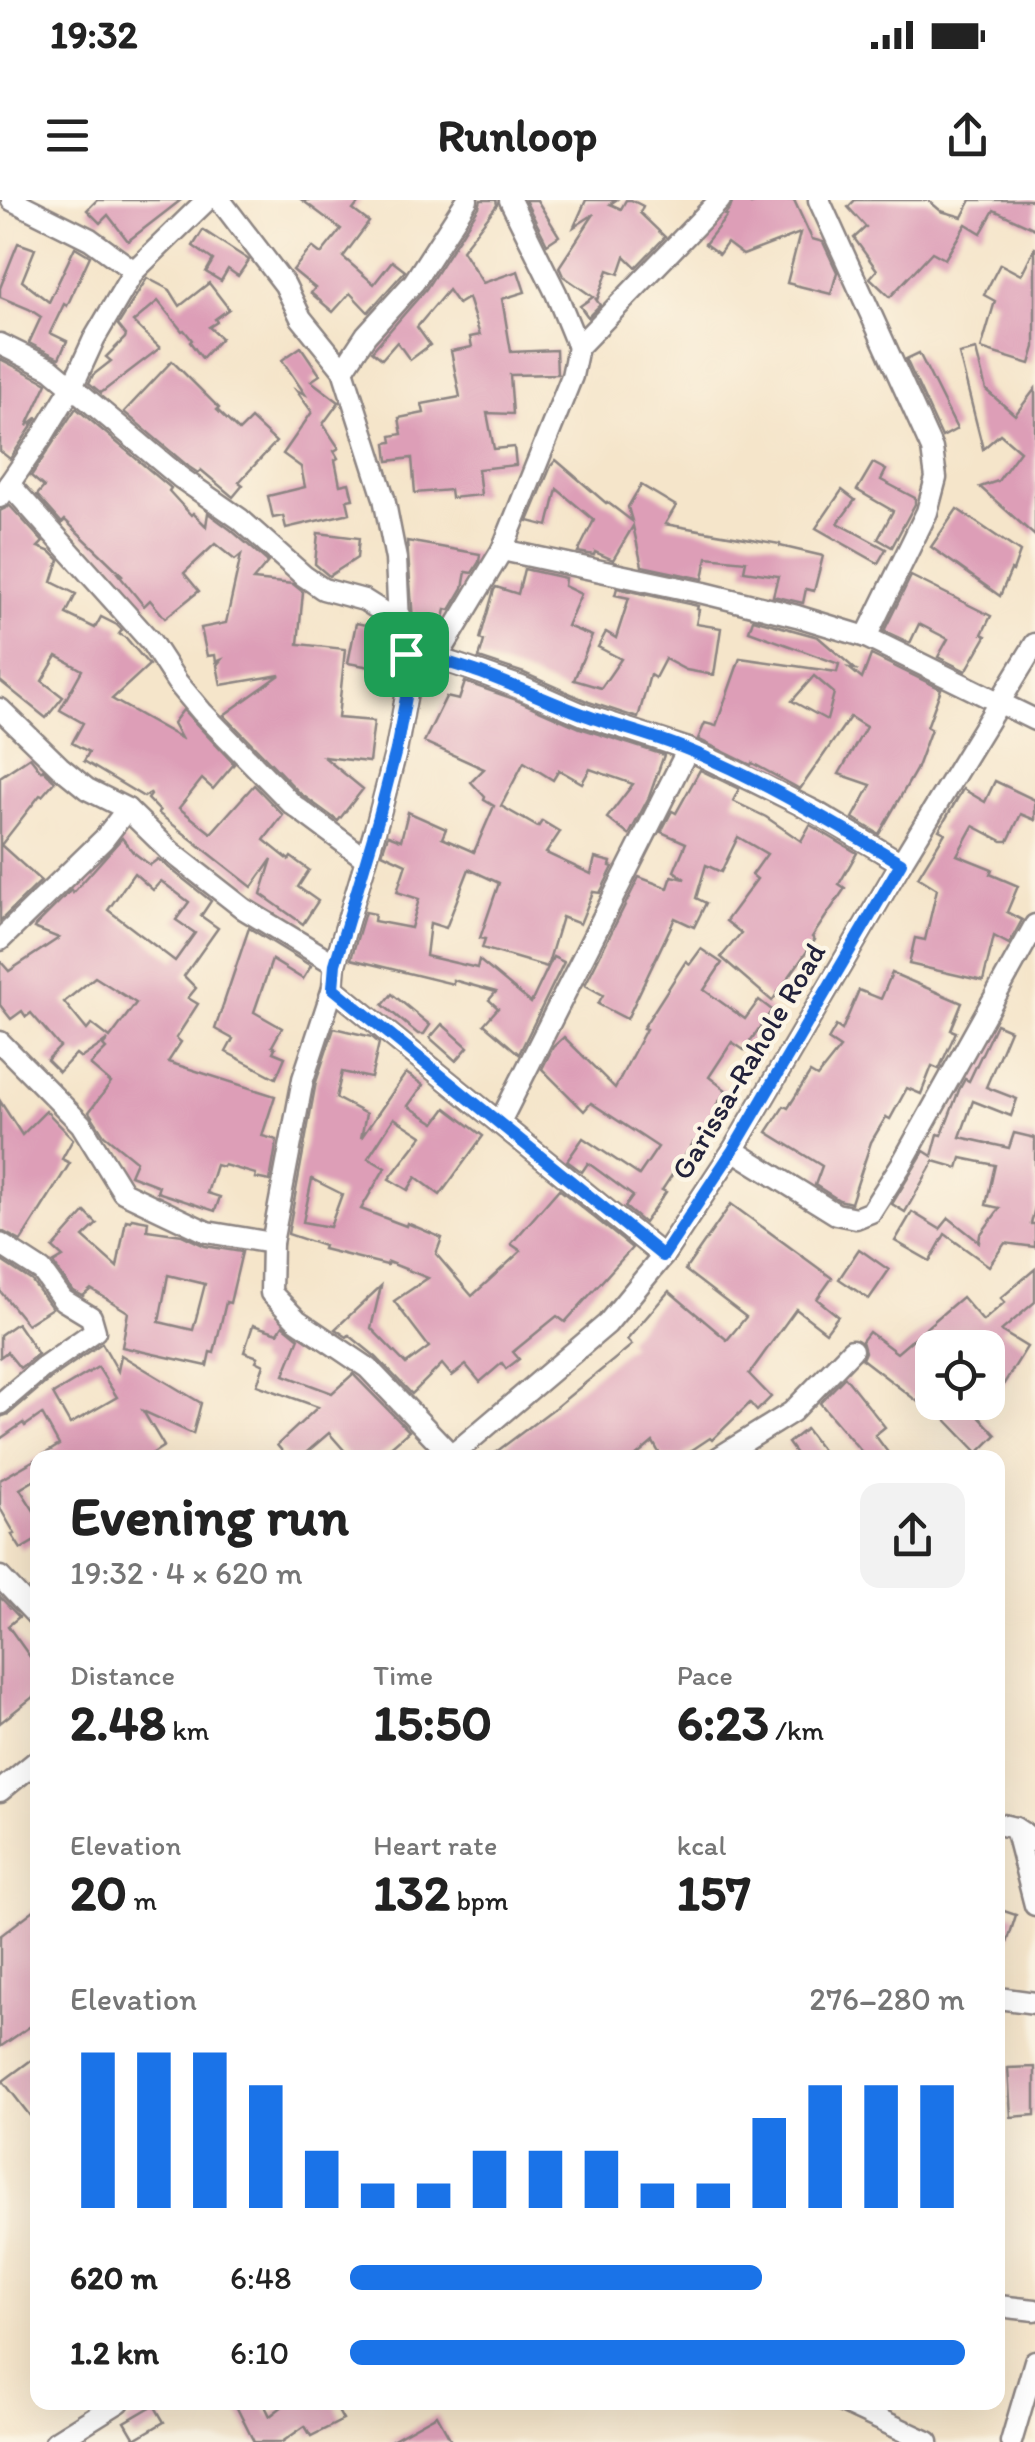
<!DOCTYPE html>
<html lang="en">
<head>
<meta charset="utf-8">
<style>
  :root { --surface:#fff; --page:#f2f2f2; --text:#222; --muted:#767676; --accent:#1a73e8 }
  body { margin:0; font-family:Itim,sans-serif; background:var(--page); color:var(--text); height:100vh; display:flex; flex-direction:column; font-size:38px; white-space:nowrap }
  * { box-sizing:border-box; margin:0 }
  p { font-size:32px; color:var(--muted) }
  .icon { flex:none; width:55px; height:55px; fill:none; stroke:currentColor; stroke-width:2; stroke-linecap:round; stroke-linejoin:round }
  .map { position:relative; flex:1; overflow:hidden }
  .drawer { position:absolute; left:30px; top:1250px; width:975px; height:960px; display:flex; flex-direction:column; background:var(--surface); border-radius:20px; box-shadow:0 10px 40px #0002 }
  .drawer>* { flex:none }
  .tools { position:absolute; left:915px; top:1130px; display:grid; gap:20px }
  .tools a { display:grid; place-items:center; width:90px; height:90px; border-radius:20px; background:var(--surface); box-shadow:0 10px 40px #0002; font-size:50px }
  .pin { position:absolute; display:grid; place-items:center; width:85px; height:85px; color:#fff; margin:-42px; border-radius:20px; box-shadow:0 5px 15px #0006 }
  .round { display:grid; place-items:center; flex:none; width:105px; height:105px; border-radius:20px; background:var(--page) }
  .summary { display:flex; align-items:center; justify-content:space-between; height:170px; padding:0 40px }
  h1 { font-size:55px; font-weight:800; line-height:75px }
  .figures { display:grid; grid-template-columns:repeat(3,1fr); gap:15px; height:170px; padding:10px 40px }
  .figures div { display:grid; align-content:center }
  .figures b { font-size:50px; font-weight:800 }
  .figures small { font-size:28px; font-weight:400 }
  .figures p { font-size:28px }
  .chart { height:280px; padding:20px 40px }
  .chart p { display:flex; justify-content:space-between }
  .chart svg { width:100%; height:180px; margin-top:10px; stroke:var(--accent); stroke-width:6 }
  ul { padding:0 40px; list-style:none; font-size:32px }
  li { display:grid; grid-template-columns:160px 120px 1fr; align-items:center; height:75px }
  li i { height:25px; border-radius:12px; background:var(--accent) }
  .status { display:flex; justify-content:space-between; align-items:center; height:70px; padding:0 50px; background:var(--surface); direction:ltr }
  .status svg { height:28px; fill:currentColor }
  header { display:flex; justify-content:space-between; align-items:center; height:130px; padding:0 40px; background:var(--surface); font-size:45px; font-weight:800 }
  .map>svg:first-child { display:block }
  .building { fill:#dd9eb7; fill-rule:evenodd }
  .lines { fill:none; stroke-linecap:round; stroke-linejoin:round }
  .minor-casing { stroke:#8c8482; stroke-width:25 }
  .minor { stroke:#fff; stroke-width:20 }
  .route-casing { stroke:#fff; stroke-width:20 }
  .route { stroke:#1a73e8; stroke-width:12 }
  .labels { text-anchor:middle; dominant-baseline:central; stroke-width:9; stroke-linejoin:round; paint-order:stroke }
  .street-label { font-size:30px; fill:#22223b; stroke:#fcf5e5 }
</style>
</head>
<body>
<div class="status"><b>19:32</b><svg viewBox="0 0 49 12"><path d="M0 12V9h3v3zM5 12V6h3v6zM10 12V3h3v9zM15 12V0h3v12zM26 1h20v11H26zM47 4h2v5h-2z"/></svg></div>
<header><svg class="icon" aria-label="menu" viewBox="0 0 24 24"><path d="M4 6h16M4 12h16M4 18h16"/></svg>Runloop<svg class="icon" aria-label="share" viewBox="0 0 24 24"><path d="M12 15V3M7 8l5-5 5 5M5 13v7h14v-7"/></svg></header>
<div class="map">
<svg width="1035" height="2242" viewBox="0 0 1035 2242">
  <rect width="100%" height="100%" fill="#fcf5e5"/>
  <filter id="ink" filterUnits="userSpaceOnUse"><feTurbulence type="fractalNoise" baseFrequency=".01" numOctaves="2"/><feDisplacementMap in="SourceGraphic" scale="20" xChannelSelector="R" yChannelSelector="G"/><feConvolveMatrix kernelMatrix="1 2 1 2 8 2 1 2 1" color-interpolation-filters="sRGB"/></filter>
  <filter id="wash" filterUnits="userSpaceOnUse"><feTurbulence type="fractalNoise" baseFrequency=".0048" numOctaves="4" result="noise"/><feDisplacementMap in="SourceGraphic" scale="40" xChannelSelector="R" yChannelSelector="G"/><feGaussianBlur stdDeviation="2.25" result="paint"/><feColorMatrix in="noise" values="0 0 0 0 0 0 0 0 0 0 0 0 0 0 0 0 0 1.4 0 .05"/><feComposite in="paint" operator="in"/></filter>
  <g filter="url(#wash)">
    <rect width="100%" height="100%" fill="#f5e5ca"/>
    <g id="blocks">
      <g class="building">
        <polygon points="97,0 181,0 128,41 108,15 100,23 87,10"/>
        <polygon points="302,0 361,0 353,10 369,22 343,57 374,84 392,61 405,71 368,112 350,93 333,112 311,93 315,88 293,70 312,47 321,54 341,29"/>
        <polygon points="481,0 496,0 497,5 462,50 483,83 518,71 525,92 502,99 511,152 556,150 557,174 510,175 513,214 487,213 494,249 514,247 516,265 478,269 481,295 451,298 450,290 415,293 412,258 388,261 386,243 392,242 391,236 402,234 399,218 424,213 422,204 460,197 451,151 472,147 470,137 480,135 468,98 458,104 448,90 417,127 430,145 410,160 397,142 382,159 372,151 426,89 479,7"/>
        <polygon points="525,0 537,0 559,36 547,44"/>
        <polygon points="586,0 616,0 610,4 621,9 626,0 631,0 643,6 640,13 665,37 636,67 625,56 619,74 608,70 597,100 595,98 600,105 588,117 580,106 593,97 563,76 559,67 594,14 574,27"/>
        <polygon points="733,0 745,0 751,4 761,0 794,0 812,39 823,42 837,72 831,94 787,83 800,33 743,55 727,43 719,54 705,44 727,16 725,15 730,9"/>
        <polygon points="855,0 928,0 941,11 962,17 971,0 1035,0 1035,29 994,10 981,33 966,24 945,59 932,52 890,97 870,78 877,70 854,38 866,27 848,7"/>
        <polygon points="203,30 249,60 238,76 228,69 221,81 206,72 213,60 193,46"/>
        <polygon points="18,43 35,49 22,81 49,102 75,47 90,56 67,106 64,104 50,133 67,141 59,158 29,143 41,117 29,109 0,97 0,88"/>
        <polygon points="1035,47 1035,147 1030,164 981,149 995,101 984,95 1000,64 1021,75"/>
        <polygon points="147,78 170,90 180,106 209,83 229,109 215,119 217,122 209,127 221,138 202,158 190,142 192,140 184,130 182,131 158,101 133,122 160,148 101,193 89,183 93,175 111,161 106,157 125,138 126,135 118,125"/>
        <polygon points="301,147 320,175 311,181 339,202 323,224 339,248 334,251 338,258 335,260 340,285 349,283 353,299 347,300 350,313 286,328 283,316 273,318 268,296 305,287 301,267 283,254 312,212 296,190 305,194 282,160"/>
        <polygon points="976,150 986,190 1015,215 1035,189 1035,336 980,287 998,281 1020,251 1000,234 983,249 959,154"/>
        <polygon points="919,153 957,229 942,237 906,159"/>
        <polygon points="0,159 47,183 27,226 38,217 10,259 0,251"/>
        <polygon points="172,161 219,208 217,210 239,231 251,219 276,242 239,282 243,285 233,297 201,270 198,273 189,267 124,212"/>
        <polygon points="76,208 171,288 169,291 191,315 193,313 206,326 208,313 231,330 268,362 253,380 293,384 303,392 298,444 345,449 338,518 374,521 369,562 324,557 363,589 338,621 301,594 224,515 280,475 221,485 217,465 221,460 216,462 215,455 207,456 201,428 226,423 241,355 235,360 215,344 184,373 199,391 165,418 150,400 144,406 118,374 123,376 65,320 62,323 37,295 44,287 31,276"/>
        <polygon points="556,260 606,303 607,302 632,321 628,307 641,285 676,306 665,324 780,344 780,346 823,356 814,391 806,389 803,403 773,396 778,376 744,371 746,361 707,357 703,379 642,366 633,326 613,360 595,352 594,355 578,352 594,320 557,289 548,326 528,321 551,266"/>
        <polygon points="873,263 886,270 881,280 915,298 915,304 892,347 878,339 893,311 857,290"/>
        <polygon points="842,290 855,300 838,323 886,349 878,363 816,328"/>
        <polygon points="10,306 43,342 38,347 51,352 59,360 52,382 76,394 66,414 95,428 101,417 117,425 122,430 119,434 126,438 149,465 112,499 181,538 173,523 183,510 234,564 213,589 202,579 179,608 211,633 254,585 283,615 264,640 289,660 291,657 309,670 298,687 318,701 303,724 261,694 272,659 252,687 158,613 160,611 148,599 151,595 150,593 144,597 84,561 89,552 72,543 83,523 60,510 82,470 57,456 42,481 63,497 46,518 0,481 0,311"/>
        <polygon points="957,309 1020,352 1013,371 1011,370 1000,396 931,347"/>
        <polygon points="318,333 359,338 357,358 329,376 315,364"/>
        <polygon points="407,341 480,354 479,362 472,373 466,372 463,388 450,410 446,409 444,419 434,437 415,433 417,422 413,420"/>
        <polygon points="524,369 565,378 564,386 581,394 567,426 592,436 574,480 601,488 621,459 598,447 606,432 616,438 629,398 615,395 617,388 698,406 697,409 699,410 696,424 721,428 714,475 686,470 665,459 655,478 650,475 638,518 589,502 524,473 479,458 484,441 480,439 494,390 496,387 518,394"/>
        <polygon points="911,376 991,416 982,434 986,436 966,471 938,457 948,439 919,424 910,443 884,431"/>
        <path d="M753 419 818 437 855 469 849 468 862 479 871 455 941 489 927 527 931 529 916 570 879 634 853 618 871 585 839 574 866 527 850 517 800 589 752 563 751 565 698 539 705 523 716 526 740 458 837 472 839 464 749 431ZM814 476 834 493 827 520 792 501Z"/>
        <polygon points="356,423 380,428 376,448 385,450 382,469 348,463"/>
        <polygon points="465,482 514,499 580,528 664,555 649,597 629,635 607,618 633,584 590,569 582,583 559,570 553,580 524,562 501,606 538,627 542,621 560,632 546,653 591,674 595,658 611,662 610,666 613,667 600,693 593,692 580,724 562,717 547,767 482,748 485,739 480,738 499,683 469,669 446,728 430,723 426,756 477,768 479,760 531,803 553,757 564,762 519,854 484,824 498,808 489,800 496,792 453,780 453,784 351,759 365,712 375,714 374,721 411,728 419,699 397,692 406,664 382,653 388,635 401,640 408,612 446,629 442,638 474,652 494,606 484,600 485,597 471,582 484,569 424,542 446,497 459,500"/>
        <polygon points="30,557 41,571 43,569 55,581 42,596 40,595 1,645 41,681 0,721 0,577"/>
        <polygon points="700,570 739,589 733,601 766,617 801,641 810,625 857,653 839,684 845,688 812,737 815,740 772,801 721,757 741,733 726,721 757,679 752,675 767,654 738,637 721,672 706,665 696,698 706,703 694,727 675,718 627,819 598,804 603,795 585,785 639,677 668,688 672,676 685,679 674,671 686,643 661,632 672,611 676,613"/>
        <polygon points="995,581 1035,600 1035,620 1021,614 1008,641 1002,641 973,626 957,655 992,669 990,674 1018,686 1007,712 1022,720 1009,744 994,736 983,781 909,764 915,738 925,740 937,689 918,677 945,633 939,630 963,589 985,602"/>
        <path d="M122 638 133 652 150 665 158 659 211 701 201 716 218 728 184 776 196 788 188 798 198 804 176 838 181 842 168 862 275 896 262 936 277 940 270 981 255 978 256 974 224 965 223 967 216 965 207 993 220 997 215 1011 157 992 159 986 130 975 136 961 104 935 89 912 111 883 90 865 106 849 103 846 108 840 81 858 76 854 59 872 47 860 60 847 31 813 26 817 22 811 11 819 0 805V761L9 771 59 738 34 728 35 726 71 690 73 693ZM134 673 153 690 161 681 189 702 176 720 195 733 175 761 108 710ZM95 777 136 803 110 838 92 824 87 830 64 802Z"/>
        <polygon points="249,728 311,766 303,779 272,760 254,812 282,828 272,846 275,848 273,852 285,857 276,878 226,852 233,839 215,829"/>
        <polygon points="701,749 722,763 704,790 745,819 759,800 772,810 744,850 732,842 709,877 727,891 717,904 721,907 715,915 720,918 698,947 693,943 662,990 666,992 644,1023 625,1007 633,996 588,963 582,972 567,961 583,938 639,975 658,947 591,903 584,911 542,869 553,847 564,837 615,888 646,829 643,828 686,761 690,764"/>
        <polygon points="892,773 962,803 951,830 956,832 939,869 932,866 921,894 907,888 890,919 886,917 871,942 851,1003 839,1000 815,985 822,966 767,932 784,906 788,908 810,873 817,877 840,848 828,840 836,826 842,830 859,790 881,799"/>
        <polygon points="392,794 430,825 424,834 418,834 383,805"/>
        <polygon points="442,824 468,847 456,861 430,838"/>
        <polygon points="996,824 1010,830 986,887 1017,899 1011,916 973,901 960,937 1009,948 1014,933 1035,938 1035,1007 1031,1024 1035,1024 1035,1047 1005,1043 989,1066 945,1034 930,1061 895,1041 912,1012 940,1029 949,1018 979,1042 980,1035 1000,1008 986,1005 995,965 961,958 958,968 934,961 905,1012 892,1004 924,951 932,956 938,934 942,935 959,890 965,879 969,881"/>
        <path d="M334 828 372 837 379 843 371 878 342 872 336 898 366 914 361 938 406 873 423 885 408 906 435 923 446 908 483 936 440 995 416 977 408 990 389 979 422 936 394 918 368 958 385 968 361 1009 406 1026 407 1023 442 1038 436 1054 472 1096 521 1051 511 1044 559 989 632 1048 565 1122 557 1116 513 1152 519 1159 506 1169 502 1163 480 1182 466 1165 452 1176 442 1164 412 1194 376 1157 349 1135 347 1137 335 1129 381 1086 371 1128 406 1164 429 1147 394 1101 428 1078 388 1062 387 1065 323 1049 324 1046 288 1034 316 882ZM312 979 342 994 330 1027 303 1022Z"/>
        <polygon points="0,901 22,935 46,911 73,939 62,959 70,963 21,1041 0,1030"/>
        <polygon points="731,1004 832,1078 817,1099 838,1116 826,1132 796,1109 749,1174 771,1197 757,1211 750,1203 712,1240 710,1238 680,1258 662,1258 653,1242 634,1258 488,1258 556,1207 632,1145 627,1140 669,1091 727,1140 746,1117 685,1070"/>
        <path d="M85 1012 97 1024 83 1037 117 1067 126 1020 131 1021 132 1018 148 1021 147 1030 182 1035 205 1046 242 1052 230 1103 226 1102 214 1153 210 1152 207 1166 122 1147 128 1112 91 1089 83 1096 72 1090 53 1063 63 1057 53 1048ZM168 1075 205 1084 193 1130 159 1122Z"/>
        <polygon points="859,1049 889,1070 869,1099 839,1079"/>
        <polygon points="0,1060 32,1081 52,1108 27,1124 0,1091"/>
        <polygon points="1035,1069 1035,1102 1001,1131 1027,1147 988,1209 988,1148 932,1148 932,1202 965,1202 996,1235 978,1253 932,1205 932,1209 921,1197 918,1202 862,1159 865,1152 862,1141 869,1132 897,1153 962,1097 983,1121 1005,1102 1001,1098"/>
        <polygon points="17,1123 38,1154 20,1168 7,1152 0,1157 0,1135"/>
        <polygon points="253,1125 278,1133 283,1125 299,1138 284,1175 332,1193 353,1174 409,1231 378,1258 351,1258 329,1233 300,1258 288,1258 277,1245 318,1207 257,1185 264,1165 256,1161 258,1157 244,1152"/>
        <path d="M102 1143 118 1171 121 1155 201 1203 193 1234 143 1211 164 1246 145 1258H38L59 1245 42 1214 25 1226 23 1223 0 1239V1217L9 1214 50 1179ZM98 1167 117 1197 70 1224 53 1194Z"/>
        <polygon points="845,1177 885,1227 875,1235 892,1258 867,1258 820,1203"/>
        <polygon points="806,1229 828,1258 799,1258 788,1243"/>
        <polygon points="38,1258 38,1278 20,1289 38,1317 38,1339 21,1349 12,1335 15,1334 0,1308 0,1280"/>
        <polygon points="0,1397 19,1417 8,1426 38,1468 38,1493 0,1523"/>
        <polygon points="38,1707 38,1821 0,1847 0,1736"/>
        <polygon points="998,1709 1016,1715 1001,1762 998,1762"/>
        <polygon points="38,1855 38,1926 3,1881"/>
        <polygon points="1035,1867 1035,1915 1011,1917 1008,1868"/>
        <polygon points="234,2202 263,2202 270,2216 288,2202 333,2202 343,2220 311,2236 305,2226 282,2242 254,2242"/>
        <polygon points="154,2205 164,2222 135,2239 125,2222"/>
        <polygon points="437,2215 452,2242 388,2242"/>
      </g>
    </g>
  </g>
  <g filter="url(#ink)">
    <use href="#blocks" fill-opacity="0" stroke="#8c8482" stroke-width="2.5"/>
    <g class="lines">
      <g class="minor-casing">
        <g id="minor">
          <polyline points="12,0 90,39 134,71"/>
          <polyline points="220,0 285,85 301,118 343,170 384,298 396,359 399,422 406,454 407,492 396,551 378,620 335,764 333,788 303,879 272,1043 271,1093 297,1120 368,1168 452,1256"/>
          <polyline points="510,0 556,93 578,147"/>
          <polyline points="819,0 932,249 936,278 927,312 866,437"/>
          <polyline points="0,144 51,169 181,278 240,319 304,376 323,389 364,400 399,422"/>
          <polyline points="343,170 366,135 414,82 467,0"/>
          <polyline points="9,284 151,442 177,482 202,512 292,604 366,659"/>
          <polyline points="0,297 43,235 72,187 94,139 134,71 207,0"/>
          <polyline points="502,350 704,393 797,416 866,437 1035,520"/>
          <polyline points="428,457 437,458 502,350 572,176 578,147 720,0"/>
          <polyline points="407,492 437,458 519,486 584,515 688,549 500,922"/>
          <polyline points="0,509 60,567 87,589 127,609 170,651 244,709 335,764"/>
          <polyline points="688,549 816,612 901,663"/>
          <polyline points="0,740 104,639 127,609"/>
          <polyline points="333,788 663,1056"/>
          <polyline points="0,842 81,924 123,992 207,1032 272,1043"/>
          <polyline points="733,950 836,1014 856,1018 871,1012 901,965 1035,725"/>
          <polyline points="0,1044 42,1071 63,1100 91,1117 95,1131 42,1168 0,1204"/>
          <polyline points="449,1258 607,1124 663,1056 733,950 901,663 1035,444"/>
          <polyline points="718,1258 792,1212 852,1150"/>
          <polyline points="0,1377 38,1417"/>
          <polyline points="0,1591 38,1560"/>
          <polyline points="998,1624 1015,1628 1035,1641"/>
          <polyline points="1015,1628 1035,1705"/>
          <polyline points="998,1798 1035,1803"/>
          <polyline points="998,2106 1035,2110"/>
          <polyline points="842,2202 928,2242"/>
          <polyline points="55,2242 119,2202"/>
          <polyline points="1011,2242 1035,2161"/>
        </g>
      </g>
      <use href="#minor" class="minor"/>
    </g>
  </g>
  <g class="lines" filter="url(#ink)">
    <g class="route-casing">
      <path id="route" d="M406 454C470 462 525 493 585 515 618 527 653 535 686 549 761 579 831 622 901 663L733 950 663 1056 333 788 335 764 378 620 396 550 407 492Z"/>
    </g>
    <use href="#route" class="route"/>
  </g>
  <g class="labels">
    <g class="street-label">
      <text transform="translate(748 861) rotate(-59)">Garissa-Rahole Road</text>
    </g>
  </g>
</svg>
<div class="tools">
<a><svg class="icon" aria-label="locate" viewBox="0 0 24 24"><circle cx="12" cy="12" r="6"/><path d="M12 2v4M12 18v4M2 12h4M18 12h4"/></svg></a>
</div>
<div class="pin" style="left:406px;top:454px;background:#1e9e55"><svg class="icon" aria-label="arrive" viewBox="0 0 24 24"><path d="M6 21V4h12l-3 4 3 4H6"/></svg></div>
<section class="drawer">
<div class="summary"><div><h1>Evening run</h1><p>19:32 · 4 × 620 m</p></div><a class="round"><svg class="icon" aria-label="share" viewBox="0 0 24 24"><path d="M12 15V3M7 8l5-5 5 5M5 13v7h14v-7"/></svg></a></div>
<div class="figures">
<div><p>Distance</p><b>2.48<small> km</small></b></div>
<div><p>Time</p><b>15:50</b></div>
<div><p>Pace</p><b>6:23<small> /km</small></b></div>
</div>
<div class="figures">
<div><p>Elevation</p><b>20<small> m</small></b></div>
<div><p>Heart rate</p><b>132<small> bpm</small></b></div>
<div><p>kcal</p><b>157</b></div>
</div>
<div class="chart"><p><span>Elevation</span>276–280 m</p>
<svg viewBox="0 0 160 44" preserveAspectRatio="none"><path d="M5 44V6M15 44V6M25 44V6M35 44V14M45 44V30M55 44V38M65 44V38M75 44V30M85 44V30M95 44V30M105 44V38M115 44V38M125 44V22M135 44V14M145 44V14M155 44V14"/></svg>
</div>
<ul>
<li><b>620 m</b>6:48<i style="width:67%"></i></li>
<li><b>1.2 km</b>6:10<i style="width:100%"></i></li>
</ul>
</section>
</div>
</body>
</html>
